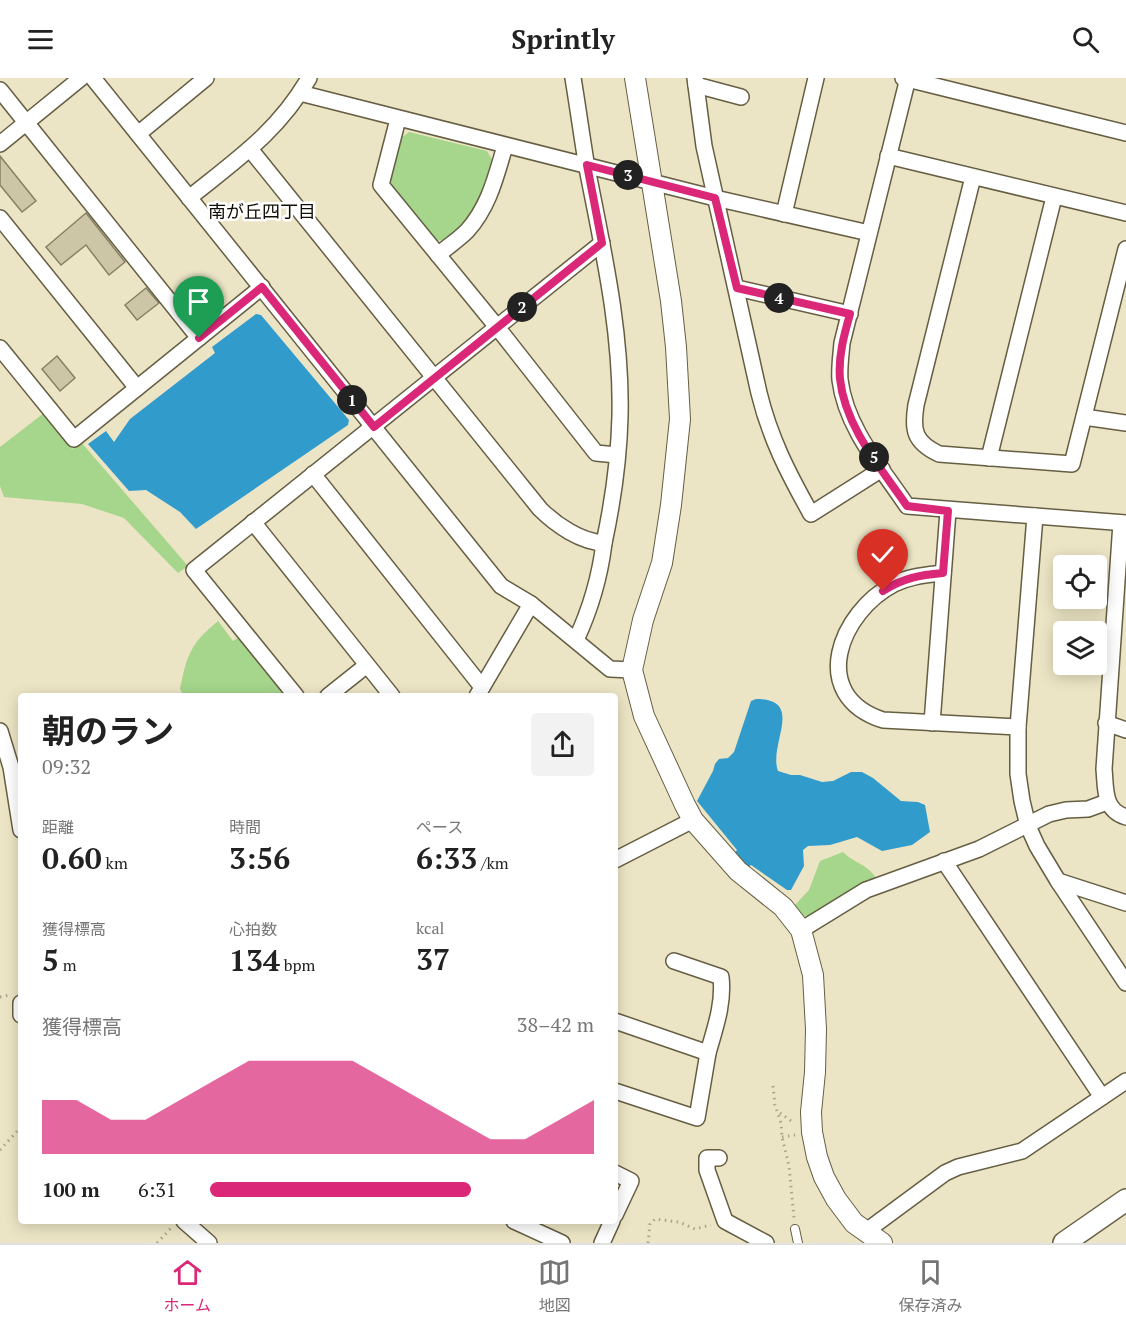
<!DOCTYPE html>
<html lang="ja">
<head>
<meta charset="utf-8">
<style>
  :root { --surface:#fff; --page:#f2f2f2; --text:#222; --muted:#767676; --line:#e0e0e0; --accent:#db2777 }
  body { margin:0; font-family:"PT Serif","Noto Sans JP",serif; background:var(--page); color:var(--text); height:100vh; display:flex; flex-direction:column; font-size:22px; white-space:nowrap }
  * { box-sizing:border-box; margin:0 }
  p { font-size:20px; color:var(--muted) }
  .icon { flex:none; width:33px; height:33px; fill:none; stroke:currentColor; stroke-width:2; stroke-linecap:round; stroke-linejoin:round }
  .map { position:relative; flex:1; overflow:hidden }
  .panel { position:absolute; left:18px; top:615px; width:600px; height:531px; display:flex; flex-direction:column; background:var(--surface); border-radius:6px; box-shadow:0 3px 15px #0003 }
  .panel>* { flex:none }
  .buttons { position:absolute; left:1053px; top:477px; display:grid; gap:12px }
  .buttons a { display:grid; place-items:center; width:54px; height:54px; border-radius:6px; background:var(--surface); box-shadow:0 3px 15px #0003; font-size:30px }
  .pin { position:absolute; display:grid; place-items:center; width:51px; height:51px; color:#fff; margin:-62px -26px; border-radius:50% 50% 50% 0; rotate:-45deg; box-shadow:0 0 6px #0007 }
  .pin .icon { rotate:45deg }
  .km { position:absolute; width:30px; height:30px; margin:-15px; border-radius:50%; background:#222; color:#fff; font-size:16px; line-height:30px; text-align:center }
  .round { display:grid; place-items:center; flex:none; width:63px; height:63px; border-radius:6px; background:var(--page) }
  .overview { display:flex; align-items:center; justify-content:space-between; height:102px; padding:0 24px }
  h1 { font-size:33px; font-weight:700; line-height:45px }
  .figures { display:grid; grid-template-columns:repeat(3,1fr); gap:9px; height:102px; padding:6px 24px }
  .figures div { display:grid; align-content:center }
  .figures b { font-size:30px; font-weight:700 }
  .figures small { font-size:16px; font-weight:400 }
  .figures p { font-size:16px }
  .chart { height:168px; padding:12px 24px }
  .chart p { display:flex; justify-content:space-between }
  .chart svg { width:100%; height:108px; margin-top:6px; fill:var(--accent); opacity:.7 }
  ul { padding:0 24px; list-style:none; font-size:20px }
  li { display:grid; grid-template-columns:96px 72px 1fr; align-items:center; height:45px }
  li i { height:15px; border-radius:8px; background:var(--accent) }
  header { display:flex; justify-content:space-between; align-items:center; height:78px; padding:0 24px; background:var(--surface); font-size:27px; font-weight:700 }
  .tabs { display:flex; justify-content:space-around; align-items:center; height:84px; border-top:2px solid var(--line); background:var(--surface); font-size:16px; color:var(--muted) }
  .tabs a { display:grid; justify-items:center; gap:3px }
  .tabs .on { color:var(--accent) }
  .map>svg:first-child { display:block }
  .green { fill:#a5d68b }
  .water { fill:#319bcc }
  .building { fill:#ccc5a6; stroke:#878064; stroke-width:1.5 }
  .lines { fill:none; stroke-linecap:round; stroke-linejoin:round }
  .service-casing { stroke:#655e43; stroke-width:10 }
  .minor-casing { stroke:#655e43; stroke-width:18 }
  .tertiary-casing { stroke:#655e43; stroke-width:22 }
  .secondary-casing { stroke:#655e43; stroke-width:24 }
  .path { stroke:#a9a38a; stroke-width:3; stroke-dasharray:1.5 4.5; stroke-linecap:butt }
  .service { stroke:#fff; stroke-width:8 }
  .minor { stroke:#fff; stroke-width:15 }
  .tertiary { stroke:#fff; stroke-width:20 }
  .secondary { stroke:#fff; stroke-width:21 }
  .route-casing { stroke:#fff; stroke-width:12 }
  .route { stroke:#db2777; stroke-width:8 }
  .labels { text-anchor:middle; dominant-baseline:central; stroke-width:5; stroke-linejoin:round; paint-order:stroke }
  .neighbourhood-label { font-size:18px; fill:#100d04; stroke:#fff }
</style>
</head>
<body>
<header><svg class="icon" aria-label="menu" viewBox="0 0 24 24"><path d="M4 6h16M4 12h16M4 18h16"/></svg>Sprintly<svg class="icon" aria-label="search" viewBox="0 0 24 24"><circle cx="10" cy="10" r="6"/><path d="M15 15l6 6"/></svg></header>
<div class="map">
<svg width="1126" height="1165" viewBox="0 0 1126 1165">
  <rect width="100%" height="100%" fill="#ece5c5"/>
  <g class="green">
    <path d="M409 54 487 73 493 83C482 118 472 138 445 163L435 162 392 110 390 98 401 60Z"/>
    <polygon points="44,335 72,371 81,364 188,488 178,495 124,440 82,426 4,419 0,408 0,369"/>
    <path d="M218 543 233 563 239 559 287 618H183L180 611C187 577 190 566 218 543Z"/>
    <path d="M843 774C855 786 866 785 876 800L849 814 810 838H802L794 828 809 812 820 783Z"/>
  </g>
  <g class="water">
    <polygon points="256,236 261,237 349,342 348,347 196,451 180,434 146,412 129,413 88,366 106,353 114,364 130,341 215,275 212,269"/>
    <path d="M756 621C806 621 768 666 778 693L791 697H800L822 704 833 703 851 694H862L873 700 901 723 918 724 925 727 930 754 912 767 882 773 857 759 830 767 808 768 803 772 804 788 791 812H787L751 787 747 790 734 776 737 772 697 723 713 693 715 686 719 681 728 680 734 674 751 623Z"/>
  </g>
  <g class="building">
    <polygon points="0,78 36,123 22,134 0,107"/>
    <polygon points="86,135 125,184 109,197 86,167 61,187 46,169"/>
    <polygon points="146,210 159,225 137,242 125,227"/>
    <polygon points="57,278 75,300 60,313 42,291"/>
  </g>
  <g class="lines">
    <g class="service-casing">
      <polyline id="service" points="795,1151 798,1165"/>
    </g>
    <g class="minor-casing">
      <g id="minor">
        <polyline points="93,0 501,508 531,526 477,618"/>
        <path d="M695 0 704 68 759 315C770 360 788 395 811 436L882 391"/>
        <polyline points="903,0 1126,55"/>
        <path d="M908 0 842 265C841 277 839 290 840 302 846 350 881 389 907 428L1126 445"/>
        <polyline points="696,7 741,19"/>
        <polyline points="0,12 199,260"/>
        <polyline points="300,15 715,120 869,155"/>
        <polyline points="398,41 381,107 497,249 596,375 617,377"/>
        <polyline points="138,56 206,0"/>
        <polyline points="0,66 81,0"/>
        <path d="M250 71 540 431C556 447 581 464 604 465 613 423 619 381 620 338 622 254 603 172 587 90 582 60 578 30 573 0"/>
        <polyline points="888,78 1126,135"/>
        <path d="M973 99 916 327C912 352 914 364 939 376L1072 386 1126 171"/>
        <path d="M189 120C236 82 278 54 309 0"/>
        <polyline points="784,136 816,0"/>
        <polyline points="0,140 137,310"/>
        <path d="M438 177C447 169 458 162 467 153 489 129 496 98 505 68"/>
        <polyline points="737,210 850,236"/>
        <polyline points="0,270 74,361 262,209"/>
        <polyline points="1084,339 1126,345"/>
        <polyline points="989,380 1054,119"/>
        <polyline points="313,396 482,609"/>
        <polyline points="1035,438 1018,649 1018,696 1022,723 1028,748 1037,768 1058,803 1126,905"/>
        <polyline points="253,444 392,618"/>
        <path d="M1121 445 1104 691C1106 711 1103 732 1126 739"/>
        <path d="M943 495C926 497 910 498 894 506 840 534 807 617 883 642L1018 649"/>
        <polyline points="531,526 610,591 632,592"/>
        <path d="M576 562C590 532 600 498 604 465"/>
        <polyline points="296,618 194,492 602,165"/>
        <polyline points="328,618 367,587"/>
        <polyline points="932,645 948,433"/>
        <polyline points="1106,645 1126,652"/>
        <polyline points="0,653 11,689 21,752"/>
        <polyline points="615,782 693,742"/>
        <polyline points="944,783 1102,1019"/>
        <polyline points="1058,803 1126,825"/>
        <polyline points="801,852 866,812 979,771 1049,736 1066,732 1088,731 1107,724"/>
        <polyline points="21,925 21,937"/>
        <path d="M615 943 708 975C715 950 724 926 721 899L674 883"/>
        <polyline points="615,1013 697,1040 708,975"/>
        <polyline points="719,1080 707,1080 707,1092 725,1143 766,1165"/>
        <polyline points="615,1095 631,1103 615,1137"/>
        <polyline points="184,1143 209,1165"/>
        <polyline points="514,1143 562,1165"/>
        <polyline points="865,1154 945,1095 958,1089 1022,1073 1126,1003"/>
        <polyline points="602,1165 612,1143"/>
      </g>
    </g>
    <g class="tertiary-casing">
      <polyline id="tertiary" points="635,0 671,223 676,269 680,341 671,427 662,485 643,542 632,592 644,638 685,727 693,742 738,793 783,829 801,852 813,897 816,951 815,994 811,1034 812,1054 817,1079 824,1099 836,1121 854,1145 882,1165"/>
    </g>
    <g class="secondary-casing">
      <polyline id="secondary" points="1064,1165 1126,1122"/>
    </g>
    <g class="path">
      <polyline points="0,919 10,917"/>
      <polyline points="773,1008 775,1027 781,1045 782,1059 789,1088 794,1140"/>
      <polyline points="780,1035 794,1045"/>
      <polyline points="782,1059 795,1057"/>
      <polyline points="0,1072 21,1049"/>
      <polyline points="157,1165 172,1149"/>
      <polyline points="648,1165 650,1146 655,1141 679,1144 695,1151 711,1147"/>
    </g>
    <use href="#service" class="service"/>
    <use href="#minor" class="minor"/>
    <use href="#tertiary" class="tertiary"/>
    <use href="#secondary" class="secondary"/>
  </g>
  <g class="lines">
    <g class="route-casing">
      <path id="route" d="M199 260 262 209 374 349 602 165 587 87 715 120 737 210 850 236C844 257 838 279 840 301 845 349 881 390 907 428L948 433 943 495C920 497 903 500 883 513"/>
    </g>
    <use href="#route" class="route"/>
  </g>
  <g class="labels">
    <g class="neighbourhood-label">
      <text x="262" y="133">南が丘四丁目</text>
    </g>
  </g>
</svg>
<div class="buttons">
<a><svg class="icon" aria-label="locate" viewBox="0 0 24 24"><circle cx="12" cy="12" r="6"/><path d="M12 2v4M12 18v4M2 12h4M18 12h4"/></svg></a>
<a><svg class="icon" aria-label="layers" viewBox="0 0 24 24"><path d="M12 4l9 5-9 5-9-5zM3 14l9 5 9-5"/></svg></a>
</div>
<div class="pin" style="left:199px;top:260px;background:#1e9e55"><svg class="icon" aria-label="arrive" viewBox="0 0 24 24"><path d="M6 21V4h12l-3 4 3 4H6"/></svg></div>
<div class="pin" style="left:883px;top:513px;background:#d93025"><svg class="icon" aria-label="check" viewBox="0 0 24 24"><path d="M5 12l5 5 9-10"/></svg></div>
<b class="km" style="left:352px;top:322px">1</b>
<b class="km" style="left:522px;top:229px">2</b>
<b class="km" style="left:628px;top:97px">3</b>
<b class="km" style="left:779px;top:220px">4</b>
<b class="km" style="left:874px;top:379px">5</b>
<section class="panel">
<div class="overview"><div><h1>朝のラン</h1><p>09:32</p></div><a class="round"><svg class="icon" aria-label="share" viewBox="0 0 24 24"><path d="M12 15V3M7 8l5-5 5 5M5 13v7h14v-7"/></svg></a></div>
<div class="figures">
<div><p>距離</p><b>0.60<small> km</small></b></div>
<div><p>時間</p><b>3:56</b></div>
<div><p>ペース</p><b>6:33<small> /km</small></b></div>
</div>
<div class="figures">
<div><p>獲得標高</p><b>5<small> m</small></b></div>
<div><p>心拍数</p><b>134<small> bpm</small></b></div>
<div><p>kcal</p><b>37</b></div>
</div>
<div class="chart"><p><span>獲得標高</span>38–42 m</p>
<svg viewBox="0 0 160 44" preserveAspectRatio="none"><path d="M0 44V22L10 22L20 30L30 30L40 22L50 14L60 6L70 6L80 6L90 6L100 14L110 22L120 30L130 38L140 38L150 30L160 22V44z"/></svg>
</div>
<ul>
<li><b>100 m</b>6:31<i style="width:68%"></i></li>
</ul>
</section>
</div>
<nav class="tabs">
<a class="on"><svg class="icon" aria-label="home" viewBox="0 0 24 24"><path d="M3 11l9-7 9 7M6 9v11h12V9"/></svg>ホーム</a>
<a><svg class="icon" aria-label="map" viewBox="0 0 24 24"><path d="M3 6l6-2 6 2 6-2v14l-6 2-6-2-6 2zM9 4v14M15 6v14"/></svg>地図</a>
<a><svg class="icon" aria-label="saved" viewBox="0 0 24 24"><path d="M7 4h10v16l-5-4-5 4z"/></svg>保存済み</a>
</nav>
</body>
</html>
